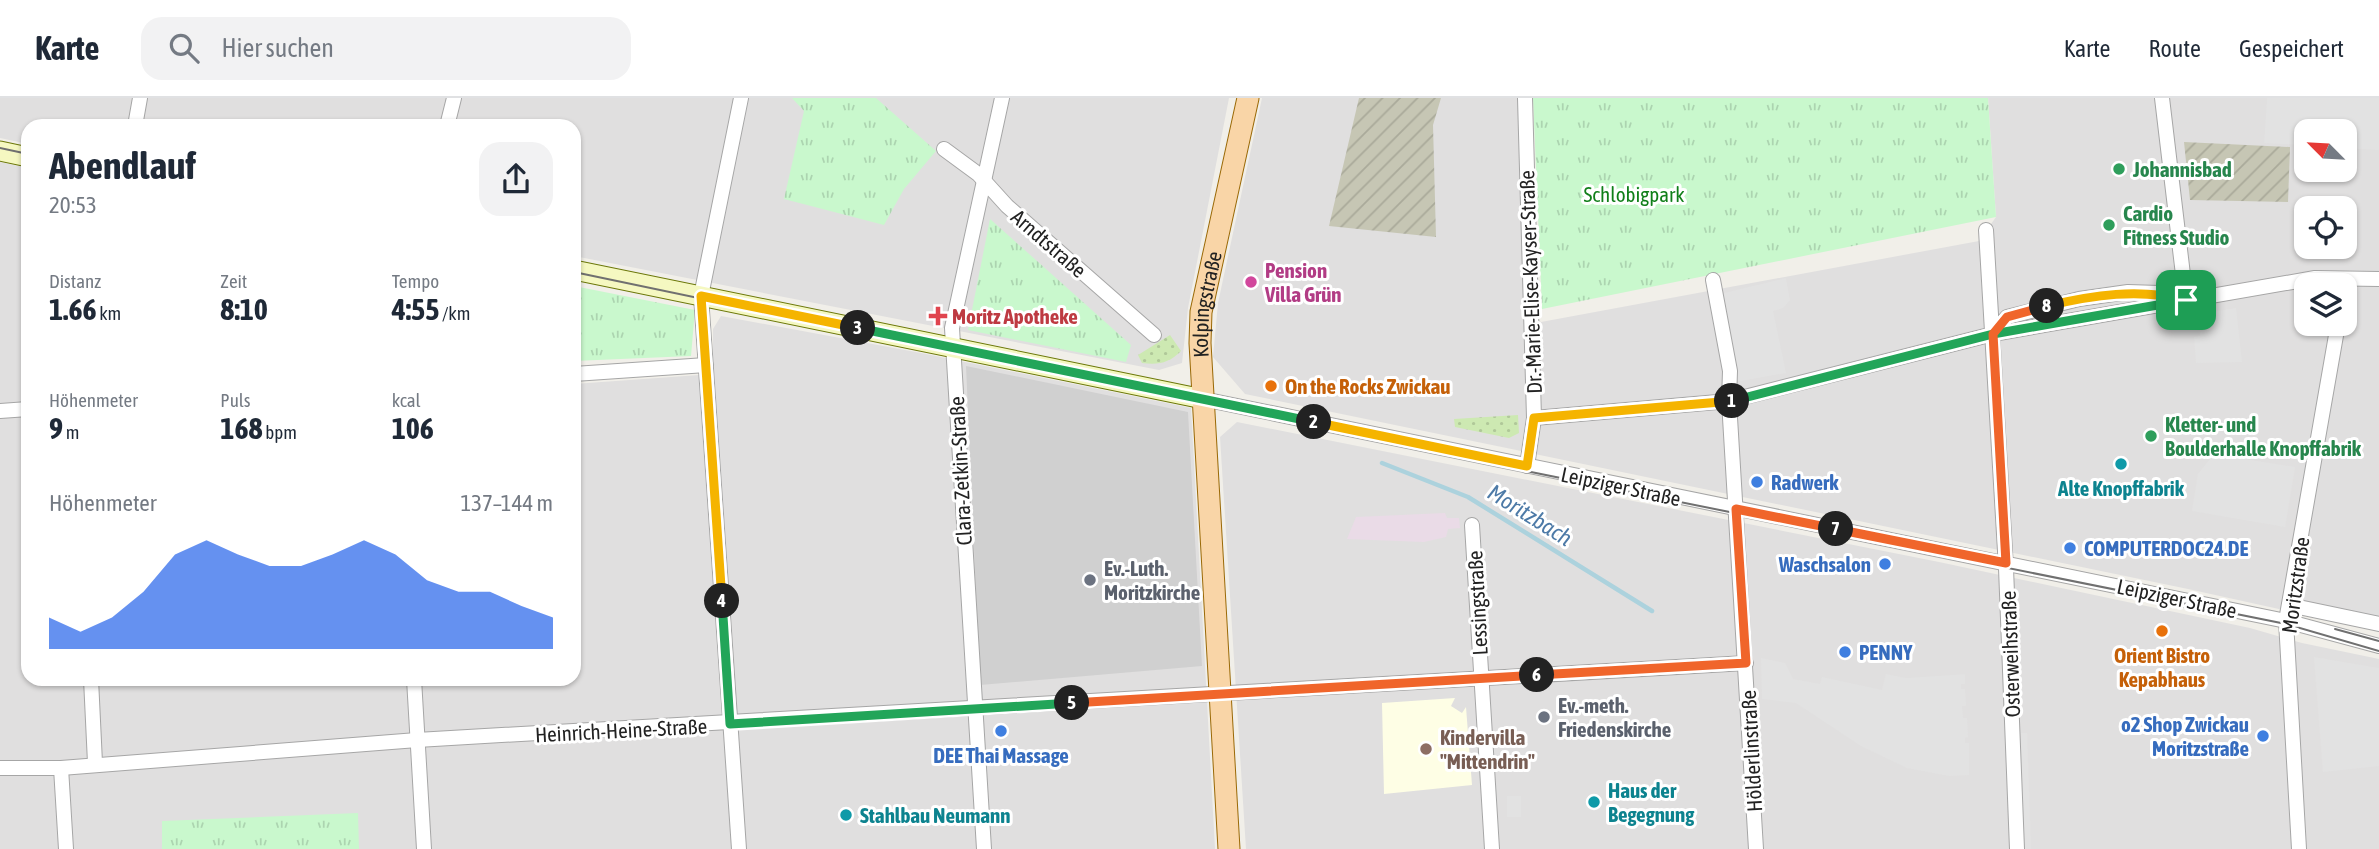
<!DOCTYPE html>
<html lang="de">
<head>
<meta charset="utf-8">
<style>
  :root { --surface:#fff; --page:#f2f2f3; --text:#1f2937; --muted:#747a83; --line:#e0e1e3; --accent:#2563eb }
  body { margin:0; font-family:"Asap Condensed",sans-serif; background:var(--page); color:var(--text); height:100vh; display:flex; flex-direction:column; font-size:26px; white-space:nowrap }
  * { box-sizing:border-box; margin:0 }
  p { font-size:23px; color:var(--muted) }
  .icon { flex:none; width:38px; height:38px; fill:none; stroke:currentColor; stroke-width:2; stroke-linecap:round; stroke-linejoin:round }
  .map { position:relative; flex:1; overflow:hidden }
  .details { position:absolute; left:21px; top:21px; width:560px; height:567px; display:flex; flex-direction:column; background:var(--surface); border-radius:21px; box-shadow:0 2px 5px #0004 }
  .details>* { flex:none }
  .needle { width:46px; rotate:294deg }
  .controls { position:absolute; left:2294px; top:21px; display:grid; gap:14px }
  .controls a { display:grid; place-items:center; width:63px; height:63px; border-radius:14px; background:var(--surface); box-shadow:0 2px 5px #0004; font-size:35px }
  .pin { position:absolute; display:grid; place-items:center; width:60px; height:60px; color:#fff; margin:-30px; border-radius:14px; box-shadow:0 4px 10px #0006 }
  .km { position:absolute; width:35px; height:35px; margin:-18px; border-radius:50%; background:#222; color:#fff; font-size:19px; line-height:35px; text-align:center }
  .round { display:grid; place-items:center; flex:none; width:74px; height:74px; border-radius:21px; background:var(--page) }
  .overview { display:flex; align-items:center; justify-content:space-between; height:119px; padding:0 28px }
  h1 { font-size:38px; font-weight:700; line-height:52px }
  .figures { display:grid; grid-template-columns:repeat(3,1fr); gap:10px; height:119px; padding:7px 28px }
  .figures div { display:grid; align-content:center }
  .figures b { font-size:30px; font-weight:700 }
  .figures small { font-size:19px; font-weight:400 }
  .figures p { font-size:19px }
  .chart { height:196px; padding:14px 28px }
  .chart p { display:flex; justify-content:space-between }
  .chart svg { width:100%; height:126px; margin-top:7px; fill:var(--accent); opacity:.7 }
  header { display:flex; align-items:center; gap:42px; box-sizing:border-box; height:98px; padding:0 35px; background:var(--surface); border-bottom:2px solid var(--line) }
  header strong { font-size:33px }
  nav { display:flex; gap:38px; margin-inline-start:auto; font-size:24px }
  .search { width:490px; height:63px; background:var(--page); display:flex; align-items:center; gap:18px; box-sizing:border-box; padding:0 24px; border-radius:21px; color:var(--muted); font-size:26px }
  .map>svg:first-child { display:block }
  .residential { fill:#e0dfdf; fill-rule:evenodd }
  .industrial { fill:#eadbe7 }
  .education { fill:#fefee5 }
  .religious { fill:#d0d0d0 }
  .construction { fill:url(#construction-furrows) }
  .grass { fill:url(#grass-dots) }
  .park { fill:url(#park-tufts) }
  .parking { fill:#e2e2e2 }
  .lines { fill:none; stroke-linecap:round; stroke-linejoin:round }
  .stream { stroke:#acd2dd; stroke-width:4.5 }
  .street-casing { stroke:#a6a6a6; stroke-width:16 }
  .secondary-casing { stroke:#6c7809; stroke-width:21 }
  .primary-casing { stroke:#9a6906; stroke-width:23 }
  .street { stroke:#fff; stroke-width:14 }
  .secondary { stroke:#f5f8c1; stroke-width:19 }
  .primary { stroke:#f9d5a7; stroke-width:21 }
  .tram { stroke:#707070; stroke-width:2 }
  .split-1-casing { stroke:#fff; stroke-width:14 }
  .split-2-casing { stroke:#fff; stroke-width:14 }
  .split-3-casing { stroke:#fff; stroke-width:14 }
  .split-4-casing { stroke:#fff; stroke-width:14 }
  .split-5-casing { stroke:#fff; stroke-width:14 }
  .split-6-casing { stroke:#fff; stroke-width:14 }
  .split-7-casing { stroke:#fff; stroke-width:14 }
  .split-8-casing { stroke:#fff; stroke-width:14 }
  .split-9-casing { stroke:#fff; stroke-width:14 }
  .split-1 { stroke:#22a559; stroke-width:9 }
  .split-2 { stroke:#f5b400; stroke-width:9 }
  .split-3 { stroke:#22a559; stroke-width:9 }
  .split-4 { stroke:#f5b400; stroke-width:9 }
  .split-5 { stroke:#22a559; stroke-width:9 }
  .split-6 { stroke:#f0652b; stroke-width:9 }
  .split-7 { stroke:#f0652b; stroke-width:9 }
  .split-8 { stroke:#f0652b; stroke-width:9 }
  .split-9 { stroke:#f5b400; stroke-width:9 }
  .leisure-dot { fill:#2e9e5b; stroke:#fff; stroke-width:2.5 }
  .hotel-dot { fill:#d1479c; stroke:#fff; stroke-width:2.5 }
  .health-dot { fill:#e0444e; stroke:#fff; stroke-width:2.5 }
  .food-dot { fill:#e8710a; stroke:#fff; stroke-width:2.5 }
  .culture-dot { fill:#0f9aa8; stroke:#fff; stroke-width:2.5 }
  .shop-dot { fill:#3f7fe0; stroke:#fff; stroke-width:2.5 }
  .worship-dot { fill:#6b7280; stroke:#fff; stroke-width:2.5 }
  .education-dot { fill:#8d6e63; stroke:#fff; stroke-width:2.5 }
  .labels { text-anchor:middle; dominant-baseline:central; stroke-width:6; stroke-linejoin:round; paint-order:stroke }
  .leisure-label { font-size:21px; font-weight:bold; fill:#27864d; stroke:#fff; text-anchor:start }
  .park-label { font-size:21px; fill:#107f19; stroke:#fff }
  .street-label { font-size:21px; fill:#222; stroke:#fff }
  .hotel-label { font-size:21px; font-weight:bold; fill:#b23c85; stroke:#fff; text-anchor:start }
  .health-label { font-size:21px; font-weight:bold; fill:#be3a42; stroke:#fff; text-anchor:start }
  .food-label { font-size:21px; font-weight:bold; fill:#c56008; stroke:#fff; text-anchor:start }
  .shop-label { font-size:21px; font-weight:bold; fill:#366cbe; stroke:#fff; text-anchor:start }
  .culture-label { font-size:21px; font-weight:bold; fill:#0d838f; stroke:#fff; text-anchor:start }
  .worship-label { font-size:21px; font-weight:bold; fill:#5b616d; stroke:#fff; text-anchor:start }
  .education-label { font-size:21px; font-weight:bold; fill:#785e54; stroke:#fff; text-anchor:start }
  .water-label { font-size:23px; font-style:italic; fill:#4d7aa7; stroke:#fff }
</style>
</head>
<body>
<header>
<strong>Karte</strong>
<div class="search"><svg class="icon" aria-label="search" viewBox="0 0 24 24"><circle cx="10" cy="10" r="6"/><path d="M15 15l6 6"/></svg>Hier suchen</div>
<nav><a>Karte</a><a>Route</a><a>Gespeichert</a></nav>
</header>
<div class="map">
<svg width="2379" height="751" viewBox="0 0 2379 751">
  <defs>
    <pattern id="construction-furrows" width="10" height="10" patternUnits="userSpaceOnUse" patternTransform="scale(1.75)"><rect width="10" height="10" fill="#c6c6b4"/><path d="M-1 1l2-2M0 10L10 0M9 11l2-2" fill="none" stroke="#aaaa9a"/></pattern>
    <pattern id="grass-dots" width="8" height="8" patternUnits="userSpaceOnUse" patternTransform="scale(1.75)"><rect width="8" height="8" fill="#cde9b2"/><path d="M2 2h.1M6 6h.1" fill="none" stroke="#b0c899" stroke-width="1.8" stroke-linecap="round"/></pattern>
    <pattern id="park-tufts" width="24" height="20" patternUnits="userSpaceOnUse" patternTransform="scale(1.75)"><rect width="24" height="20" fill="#c9f8cd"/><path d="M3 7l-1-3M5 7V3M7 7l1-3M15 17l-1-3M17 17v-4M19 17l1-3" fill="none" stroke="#acd4b0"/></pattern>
  </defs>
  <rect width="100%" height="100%" fill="#f1efe9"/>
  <g class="residential">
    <polygon points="0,0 1229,0 1188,210 1182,265 1159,272 574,158 574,28 28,28 28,46 0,40"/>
    <path d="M1262 0H1519L1526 212 1541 224 1979 143 1996 119 1988 0H2379V533L2188 491 1245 296 1213 259 1218 205ZM2306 33H2345V72H2306ZM2306 110H2345V149H2306ZM2306 187H2345V226H2306Z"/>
    <polygon points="0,64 28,70 28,581 574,581 574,286 713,276 713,231 721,218 921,255 1191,310 1215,751 0,751"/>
    <polygon points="1237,324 1939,464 2250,530 2302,545 2379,561 2379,751 1246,751 1220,339"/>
  </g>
  <polygon class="industrial" points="1445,415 1447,420 1459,420 1460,430 1448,431 1446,439 1424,444 1347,441 1356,419"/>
  <polygon class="education" points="1455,600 1451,608 1462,615 1466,609 1472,687 1384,696 1382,605"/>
  <polygon class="religious" points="966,268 1188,314 1202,568 980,587"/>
  <g class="construction">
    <polygon points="1359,0 1441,0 1433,27 1436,139 1329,128"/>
    <polygon points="2184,44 2290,49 2288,104 2190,102"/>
  </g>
  <g class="grass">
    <path d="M1170 237 1181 253C1169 265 1159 267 1142 265L1138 257Z"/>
    <polygon points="1518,317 1519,335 1509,340 1455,329 1454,321"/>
  </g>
  <g class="park">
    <polygon points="792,0 876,0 936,53 904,91 884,127 784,101 804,13"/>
    <polygon points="1533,0 1988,0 1996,119 1542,211"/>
    <polygon points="990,121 1131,247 1126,264 968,232"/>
    <polygon points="574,188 695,212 691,258 574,263"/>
    <polygon points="358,715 359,751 162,751 162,723"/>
  </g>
  <g class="parking">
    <polygon points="2267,0 2379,0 2379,52 2345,50 2345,33 2306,33 2306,47 2264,45"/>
    <polygon points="1786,180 1790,202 1783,210 1773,213 1786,275 1736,284 1720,196"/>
    <polygon points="2236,210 2242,264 2196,265 2194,239 2200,238 2199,216"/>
    <polygon points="2214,356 2295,369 2285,429 2192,413 2198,376"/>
    <polygon points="2314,559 2379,570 2379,668 2323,674"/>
    <polygon points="1761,560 1785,565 1793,581 1820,586 1822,579 1882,592 1886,576 1905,580 1965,576 1965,586 1961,586 1961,591 1965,591 1966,608 1962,608 1963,620 1967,620 1968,639 1965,640 1965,645 1969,645 1969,677 1949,678 1907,670 1861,648 1796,605 1762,601"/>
    <polygon points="2021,635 2027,635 2031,751 2024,751"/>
    <rect x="1507" y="698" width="14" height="21"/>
  </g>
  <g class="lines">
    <polyline class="stream" points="1382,365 1468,399 1652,513"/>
    <g class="street-casing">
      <g id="street">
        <polyline points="1525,0 1534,320 1527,368"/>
        <polyline points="2162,0 2186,202"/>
        <polyline points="135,28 140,0"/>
        <polyline points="447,28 454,0"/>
        <polyline points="944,51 978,76 1007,108 1154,237"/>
        <polyline points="1986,132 2006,470 2017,751"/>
        <polyline points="1713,182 1730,273 1729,303 1756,751"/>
        <polyline points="1993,236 2007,219 2079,201 2128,194 2159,195 2179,200"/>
        <polyline points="574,276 706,267"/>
        <polyline points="1203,301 2286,523 2379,548"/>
        <polyline points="0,313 28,311"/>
        <polyline points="1534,320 1729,303 1993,236 2315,180 2379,181"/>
        <polyline points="1472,427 1492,751"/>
        <polyline points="2289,507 2379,526"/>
        <polyline points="91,581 95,665"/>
        <polyline points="414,581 424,751"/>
        <polyline points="0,670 61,670 417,642 1746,565"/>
        <polyline points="61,670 66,751"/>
        <polyline points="739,751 701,198 741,0"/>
        <polyline points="984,751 952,230 1002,0"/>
        <polyline points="2299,751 2286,523 2338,226"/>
      </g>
    </g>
    <g class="secondary-casing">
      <g id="secondary">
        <polyline points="0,53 28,59"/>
        <polyline points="574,172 1203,301"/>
      </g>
    </g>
    <g class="primary-casing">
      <g id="primary">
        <path id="s1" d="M1229 751 1200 245 1201 214 1248 0"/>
      </g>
    </g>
    <use href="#street" class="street"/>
    <use href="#secondary" class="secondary"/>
    <use href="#primary" class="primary"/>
    <g class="tram">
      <polyline points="0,50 28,56"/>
      <polyline points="574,174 1526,373 2286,526 2379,553"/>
      <polyline points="2335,531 2379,543"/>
    </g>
  </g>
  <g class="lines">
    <g class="split-1-casing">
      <polyline id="split-1" points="1732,303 1993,236 2186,202"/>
    </g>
    <g class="split-2-casing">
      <polyline id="split-2" points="1314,324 1527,368 1534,320 1732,303"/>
    </g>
    <g class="split-3-casing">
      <polyline id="split-3" points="858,230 1314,324"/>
    </g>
    <g class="split-4-casing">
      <polyline id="split-4" points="722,503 701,198 858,230"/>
    </g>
    <g class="split-5-casing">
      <polyline id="split-5" points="722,503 730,626 1072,605"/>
    </g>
    <g class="split-6-casing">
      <polyline id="split-6" points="1072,605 1537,577"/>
    </g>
    <g class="split-7-casing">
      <polyline id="split-7" points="1537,577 1746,565 1736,411 1836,431"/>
    </g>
    <g class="split-8-casing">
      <polyline id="split-8" points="1836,431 2006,465 1993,236 2007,219 2047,208"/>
    </g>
    <g class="split-9-casing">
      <path id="split-9" d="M2047 208C2093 197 2139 190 2186 202"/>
    </g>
    <use href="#split-1" class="split-1"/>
    <use href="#split-2" class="split-2"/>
    <use href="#split-3" class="split-3"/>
    <use href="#split-4" class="split-4"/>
    <use href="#split-5" class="split-5"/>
    <use href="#split-6" class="split-6"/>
    <use href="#split-7" class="split-7"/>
    <use href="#split-8" class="split-8"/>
    <use href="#split-9" class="split-9"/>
  </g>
  <g class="leisure-dot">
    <circle cx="2119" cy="71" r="7"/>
    <circle cx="2109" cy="127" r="7"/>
    <circle cx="2151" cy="338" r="7"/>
  </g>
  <circle class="hotel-dot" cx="1251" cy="184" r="7"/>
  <path class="health-dot" d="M934.5 207.5h7v7h7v7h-7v7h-7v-7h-7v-7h7z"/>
  <g class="food-dot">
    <circle cx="1271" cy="288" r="7"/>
    <circle cx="2162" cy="533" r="7"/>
  </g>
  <g class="culture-dot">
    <circle cx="2121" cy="366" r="7"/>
    <circle cx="1594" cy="704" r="7"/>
    <circle cx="846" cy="717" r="7"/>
  </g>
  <g class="shop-dot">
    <circle cx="1757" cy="384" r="7"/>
    <circle cx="2070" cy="450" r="7"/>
    <circle cx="1885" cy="466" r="7"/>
    <circle cx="1845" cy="554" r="7"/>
    <circle cx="1001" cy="633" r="7"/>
    <circle cx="2263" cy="638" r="7"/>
  </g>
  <g class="worship-dot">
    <circle cx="1090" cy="482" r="7"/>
    <circle cx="1544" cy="619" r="7"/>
  </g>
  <circle class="education-dot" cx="1426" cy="651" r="7"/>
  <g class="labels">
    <g class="leisure-label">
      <text x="2133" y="71">Johannisbad</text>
      <text x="2123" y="115">Cardio<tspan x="2123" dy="24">Fitness Studio</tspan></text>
      <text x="2165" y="326">Kletter- und<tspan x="2165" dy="24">Boulderhalle Knopffabrik</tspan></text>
    </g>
    <g class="park-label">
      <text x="1634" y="96">Schlobigpark</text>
    </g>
    <g class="street-label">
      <text transform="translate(1049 145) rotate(41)">Arndtstraße</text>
      <text transform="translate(1530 184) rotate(-92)">Dr.-Marie-Elise-Kayser-Straße</text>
      <text stroke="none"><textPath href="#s1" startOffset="546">Kolpingstraße</textPath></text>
      <text transform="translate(960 373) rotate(-93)">Clara-Zetkin-Straße</text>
      <text transform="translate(1621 388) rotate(12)">Leipziger Straße</text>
      <text transform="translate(2295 487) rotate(-82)">Moritzstraße</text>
      <text transform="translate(2177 500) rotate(12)">Leipziger Straße</text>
      <text transform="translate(1477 505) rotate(-93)">Lessingstraße</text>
      <text transform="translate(2010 556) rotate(-92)">Osterweihstraße</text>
      <text transform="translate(621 632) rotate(-3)">Heinrich-Heine-Straße</text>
      <text transform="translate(1751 653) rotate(-93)">Hölderlinstraße</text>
    </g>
    <g class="hotel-label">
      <text x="1265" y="172">Pension<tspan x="1265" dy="24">Villa Grün</tspan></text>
    </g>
    <g class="health-label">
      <text x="952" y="218">Moritz Apotheke</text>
    </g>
    <g class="food-label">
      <text x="1285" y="288">On the Rocks Zwickau</text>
      <text x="2162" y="557" text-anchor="middle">Orient Bistro<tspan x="2162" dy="24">Kepabhaus</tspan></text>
    </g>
    <g class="shop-label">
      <text x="1771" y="384">Radwerk</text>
      <text x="2084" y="450">COMPUTERDOC24.DE</text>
      <text x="1871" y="466" text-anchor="end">Waschsalon</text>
      <text x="1859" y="554">PENNY</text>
      <text x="2249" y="626" text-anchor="end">o2 Shop Zwickau<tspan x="2249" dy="24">Moritzstraße</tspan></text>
      <text x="1001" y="657" text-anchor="middle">DEE Thai Massage</text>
    </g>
    <g class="culture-label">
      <text x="2121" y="390" text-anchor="middle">Alte Knopffabrik</text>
      <text x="1608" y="692">Haus der<tspan x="1608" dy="24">Begegnung</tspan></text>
      <text x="860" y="717">Stahlbau Neumann</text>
    </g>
    <g class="worship-label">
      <text x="1104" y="470">Ev.-Luth.<tspan x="1104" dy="24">Moritzkirche</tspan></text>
      <text x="1558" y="607">Ev.-meth.<tspan x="1558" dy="24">Friedenskirche</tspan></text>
    </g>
    <g class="education-label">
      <text x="1440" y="639">Kindervilla<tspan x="1440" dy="24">"Mittendrin"</tspan></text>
    </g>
    <g class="water-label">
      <text transform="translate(1530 417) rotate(32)">Moritzbach</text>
    </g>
  </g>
</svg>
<div class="controls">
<a><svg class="needle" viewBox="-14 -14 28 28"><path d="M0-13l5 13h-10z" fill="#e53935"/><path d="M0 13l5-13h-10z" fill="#747a83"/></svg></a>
<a><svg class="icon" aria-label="locate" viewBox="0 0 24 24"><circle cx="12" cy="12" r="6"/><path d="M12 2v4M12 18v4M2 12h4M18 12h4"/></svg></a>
<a><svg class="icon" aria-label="layers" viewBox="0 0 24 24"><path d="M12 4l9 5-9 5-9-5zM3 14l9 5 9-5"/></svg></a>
</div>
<div class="pin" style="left:2186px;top:202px;background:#1e9e55"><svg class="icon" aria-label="arrive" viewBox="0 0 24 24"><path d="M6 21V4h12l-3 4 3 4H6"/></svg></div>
<b class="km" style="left:1732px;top:303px">1</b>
<b class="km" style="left:1314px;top:324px">2</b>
<b class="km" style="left:858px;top:230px">3</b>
<b class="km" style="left:722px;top:503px">4</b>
<b class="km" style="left:1072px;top:605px">5</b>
<b class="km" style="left:1537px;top:577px">6</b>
<b class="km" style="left:1836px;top:431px">7</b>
<b class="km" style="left:2047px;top:208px">8</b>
<section class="details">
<div class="overview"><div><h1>Abendlauf</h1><p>20:53</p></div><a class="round"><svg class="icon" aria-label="share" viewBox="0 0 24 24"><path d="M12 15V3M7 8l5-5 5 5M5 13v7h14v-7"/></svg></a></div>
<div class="figures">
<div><p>Distanz</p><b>1.66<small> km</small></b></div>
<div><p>Zeit</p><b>8:10</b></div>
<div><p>Tempo</p><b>4:55<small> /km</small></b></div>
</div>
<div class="figures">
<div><p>Höhenmeter</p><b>9<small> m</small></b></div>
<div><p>Puls</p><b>168<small> bpm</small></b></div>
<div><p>kcal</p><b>106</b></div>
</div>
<div class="chart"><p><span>Höhenmeter</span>137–144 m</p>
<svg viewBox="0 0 160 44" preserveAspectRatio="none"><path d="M0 44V33L10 38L20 33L30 24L40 11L50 6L60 11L70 15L80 15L90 11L100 6L110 11L120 20L130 24L140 24L150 29L160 33V44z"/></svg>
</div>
</section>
</div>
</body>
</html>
